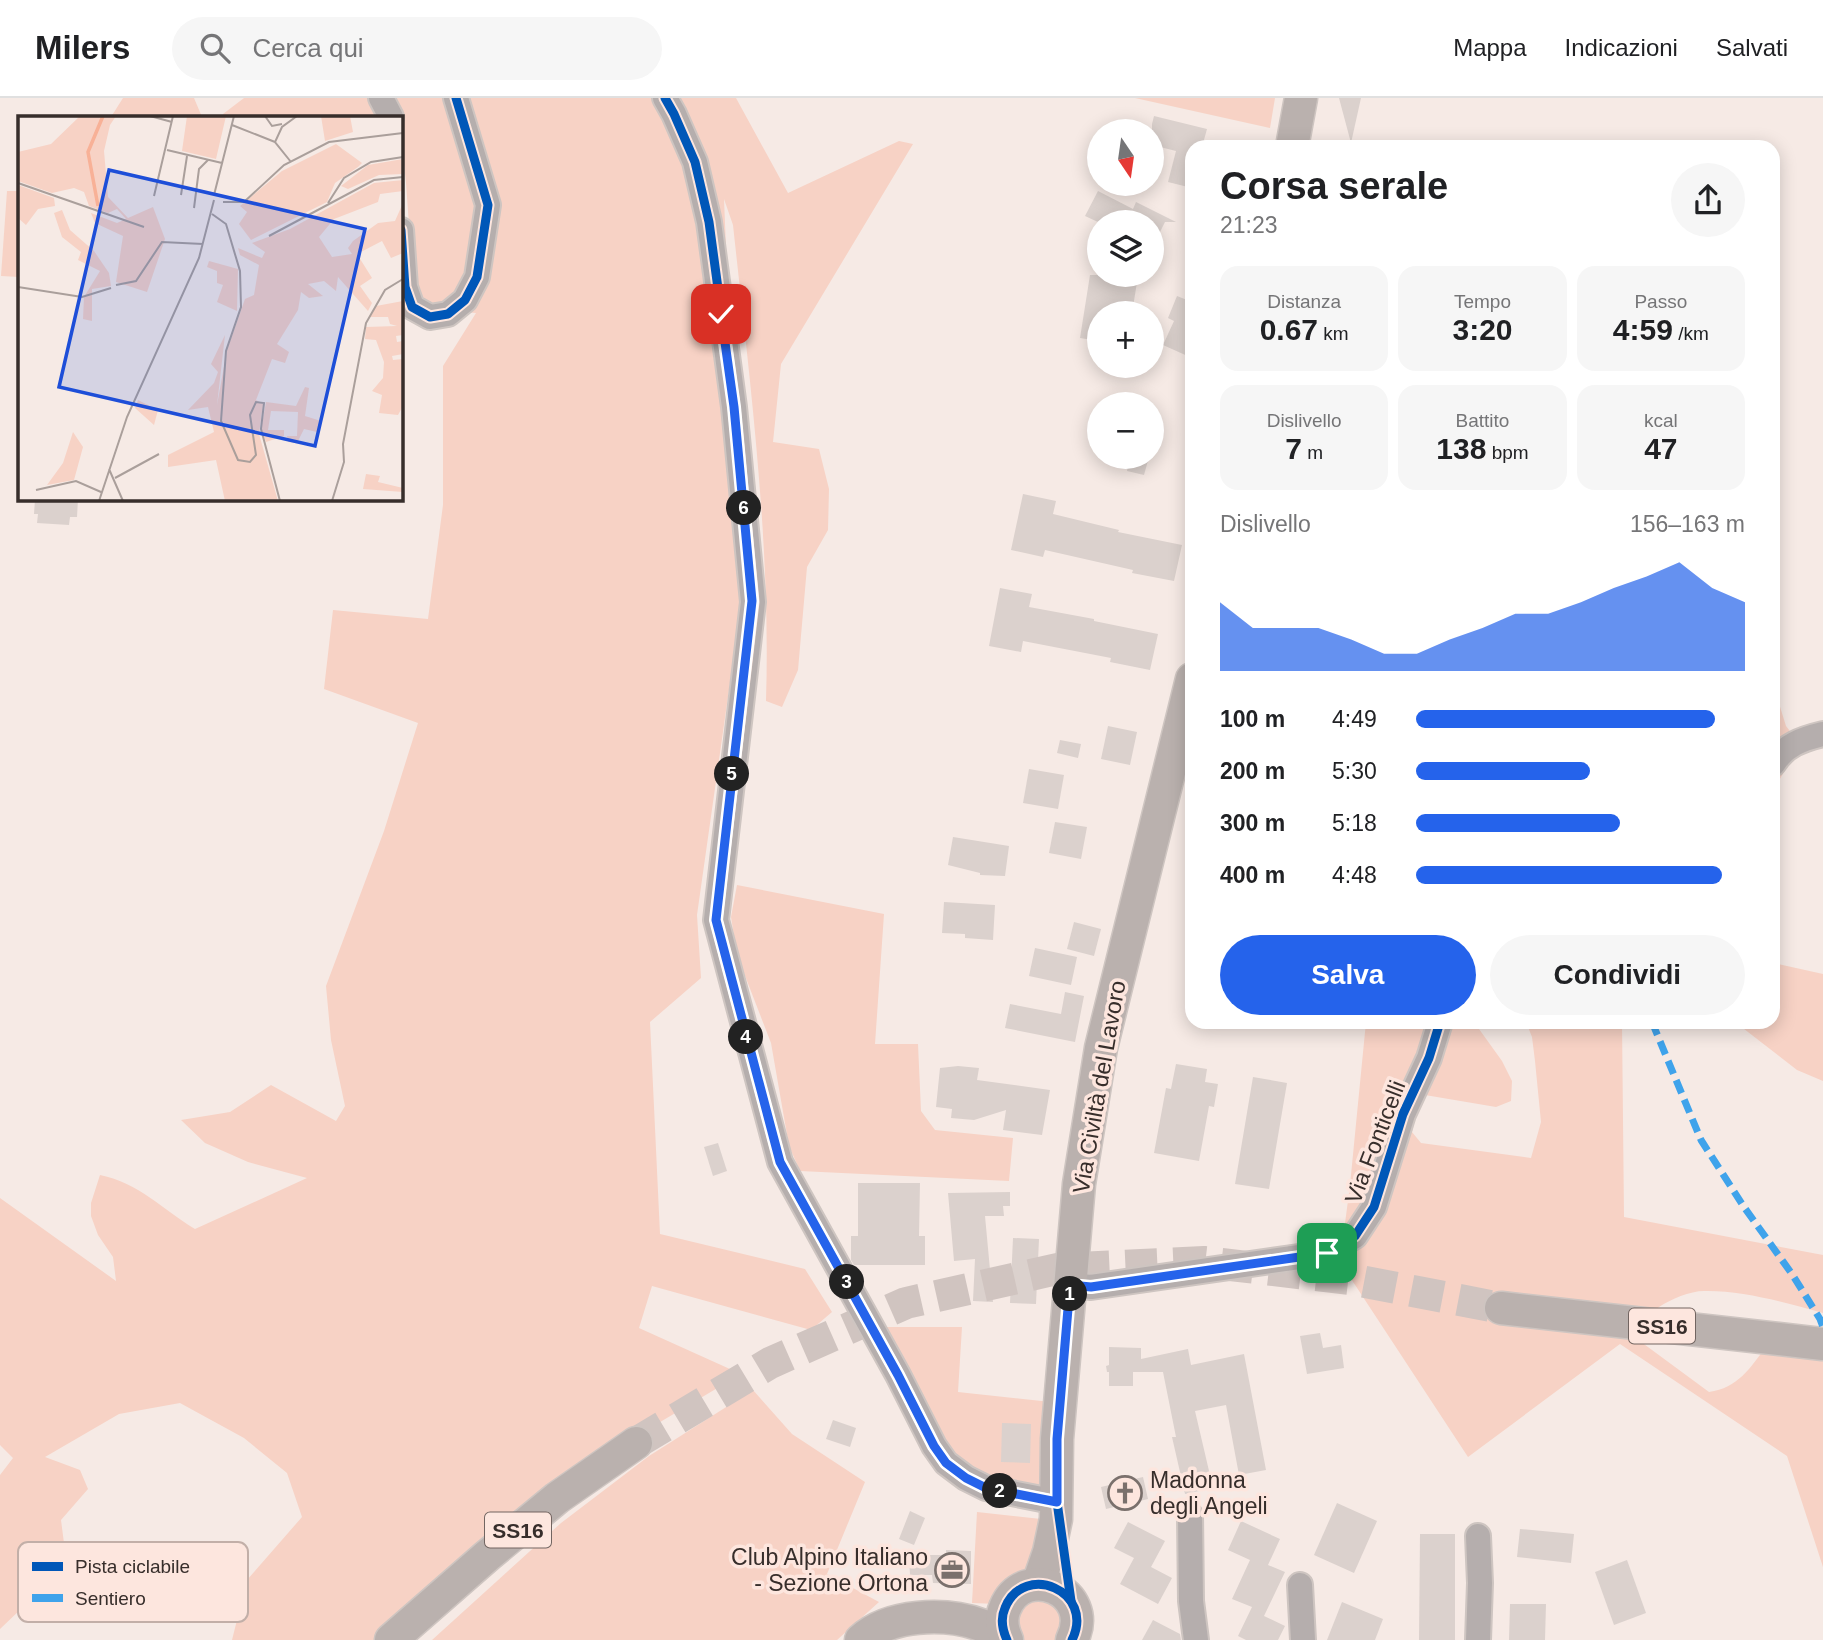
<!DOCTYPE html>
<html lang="it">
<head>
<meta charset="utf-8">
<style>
  :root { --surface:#fff; --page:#f6f6f6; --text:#202124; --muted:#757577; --line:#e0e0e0; --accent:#2563eb }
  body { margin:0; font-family:Arial,sans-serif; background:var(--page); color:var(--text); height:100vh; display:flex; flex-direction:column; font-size:26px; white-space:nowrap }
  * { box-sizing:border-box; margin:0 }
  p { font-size:23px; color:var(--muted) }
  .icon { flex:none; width:38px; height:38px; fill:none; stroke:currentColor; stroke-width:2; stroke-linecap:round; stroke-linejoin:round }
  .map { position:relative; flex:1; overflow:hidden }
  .sheet { position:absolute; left:1185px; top:42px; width:595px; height:889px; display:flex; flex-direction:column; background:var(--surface); border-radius:21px; box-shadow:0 4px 18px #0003 }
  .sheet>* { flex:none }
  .needle { width:46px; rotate:167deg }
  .tools { position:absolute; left:1087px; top:21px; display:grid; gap:14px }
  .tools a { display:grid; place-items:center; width:77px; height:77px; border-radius:50%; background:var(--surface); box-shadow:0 4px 18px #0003; font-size:35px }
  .pin { position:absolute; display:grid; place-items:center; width:60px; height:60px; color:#fff; margin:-30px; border-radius:14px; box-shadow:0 4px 10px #0006 }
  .km { position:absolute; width:35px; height:35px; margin:-18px; border-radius:50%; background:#222; color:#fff; font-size:19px; line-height:35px; text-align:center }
  .round { display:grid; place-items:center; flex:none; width:74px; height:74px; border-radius:37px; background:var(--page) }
  .summary { display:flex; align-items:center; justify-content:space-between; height:119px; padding:0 35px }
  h1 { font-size:38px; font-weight:600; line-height:52px }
  .metrics { display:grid; grid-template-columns:repeat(3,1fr); gap:10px; height:119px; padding:7px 35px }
  .metrics div { display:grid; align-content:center; border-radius:18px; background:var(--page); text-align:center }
  .metrics b { font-size:30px; font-weight:600 }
  .metrics small { font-size:19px; font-weight:400 }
  .metrics p { font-size:19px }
  .chart { height:196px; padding:14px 35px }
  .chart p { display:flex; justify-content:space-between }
  .chart svg { width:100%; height:126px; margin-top:7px; fill:var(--accent); opacity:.7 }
  .cta { display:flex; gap:14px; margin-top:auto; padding:14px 35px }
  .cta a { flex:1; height:80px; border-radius:42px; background:var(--accent); color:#fff; font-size:28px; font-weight:600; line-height:80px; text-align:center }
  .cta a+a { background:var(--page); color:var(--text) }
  ul { padding:0 35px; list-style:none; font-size:23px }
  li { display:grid; grid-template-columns:112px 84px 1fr; align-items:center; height:52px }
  li i { height:18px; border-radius:9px; background:var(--accent) }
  header { display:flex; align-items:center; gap:42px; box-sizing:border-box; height:98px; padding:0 35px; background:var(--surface); border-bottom:2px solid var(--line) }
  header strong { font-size:33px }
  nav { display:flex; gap:38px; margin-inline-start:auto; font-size:24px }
  .search { width:490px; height:63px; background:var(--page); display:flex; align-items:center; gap:18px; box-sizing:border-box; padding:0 24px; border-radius:38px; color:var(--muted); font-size:26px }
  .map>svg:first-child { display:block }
  .green { fill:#f7d2c5 }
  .building { fill:#dbd1cd }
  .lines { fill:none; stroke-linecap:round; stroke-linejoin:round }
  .major-tunnel { stroke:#d0c4c0; stroke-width:32; stroke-dasharray:32 16; stroke-linecap:butt }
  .minor-casing { stroke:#cec5c1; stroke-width:28 }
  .major-casing { stroke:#cec5c1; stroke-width:35 }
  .minor { stroke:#b5aead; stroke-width:24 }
  .major { stroke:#bab1ae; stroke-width:32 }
  .quiet { stroke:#3fa3eb; stroke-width:7; stroke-dasharray:14 7; stroke-linecap:butt }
  .cycleway-casing { stroke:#fde6de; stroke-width:13 }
  .cycleway { stroke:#0057b8; stroke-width:9 }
  .route-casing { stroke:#fff; stroke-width:14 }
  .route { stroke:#2563eb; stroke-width:9 }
  .labels { text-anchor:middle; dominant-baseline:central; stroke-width:7; stroke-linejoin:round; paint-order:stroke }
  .shield { fill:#fde6de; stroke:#726561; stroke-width:2 }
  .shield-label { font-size:21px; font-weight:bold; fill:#372e2b }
  .street-label { font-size:23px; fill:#372e2b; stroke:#fde6de }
  .poi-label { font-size:23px; fill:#372e2b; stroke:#fde6de; text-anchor:start }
  .inset-river { fill:none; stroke:#f8b197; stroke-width:3.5 }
  .inset-road { fill:none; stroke:#aa9f9b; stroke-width:2 }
  .view { fill:#1d4ed8; fill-opacity:0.15; stroke:#1d4ed8; stroke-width:3.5 }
  .inset-edge { fill:none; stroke:#372e2b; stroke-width:3.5 }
  .key { fill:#fde6de; stroke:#c2afa8; stroke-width:2 }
  .key-label { font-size:19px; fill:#372e2b }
</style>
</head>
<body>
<header>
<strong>Milers</strong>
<div class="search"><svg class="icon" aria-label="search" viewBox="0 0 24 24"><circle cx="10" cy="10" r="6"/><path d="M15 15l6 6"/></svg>Cerca qui</div>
<nav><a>Mappa</a><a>Indicazioni</a><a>Salvati</a></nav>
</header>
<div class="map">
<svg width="1823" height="1542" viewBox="0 0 1823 1542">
  <rect width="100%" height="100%" fill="#f6eae5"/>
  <g class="green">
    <polygon points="123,0 194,0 202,19 111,19"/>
    <polygon points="244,0 369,0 381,19 224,19 223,16"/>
    <path d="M396 0H736L788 95 899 43 913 46 781 266 773 344 819 351 829 391 828 432 807 469 798 572 782 609 766 603C771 444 750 285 733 127L724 101 741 507 697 817 701 880 650 924 660 1136 805 1171 832 1214 811 1232 652 1188 639 1230 741 1276 645 1333 376 1542H232L247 1482 302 1419 287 1375 244 1340 180 1305 119 1316 45 1359 80 1372 88 1391 61 1422 64 1445 22 1510 0 1531V1377L13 1360 0 1347V1100L116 1183 113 1159 98 1137 91 1118V1105L100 1077C139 1085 162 1111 195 1131L307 1080 248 1064 205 1045 181 1022 230 1014 271 987 336 1023 345 1008 331 942 326 888 384 733 418 625 324 591 333 512 428 521 443 407V268L476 215 428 211 414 197 406 85 401 38V19H399Z"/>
    <polygon points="1135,0 1275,0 1270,30"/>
    <polygon points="7,93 19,93 19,179 1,178"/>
    <polygon points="1773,586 1786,628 1800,646 1773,693"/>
    <polygon points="737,787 884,816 875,946 918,946 921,1013 935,1032 1013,1040 1009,1083 800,1073 789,1048 771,945 737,857 731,819"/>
    <polygon points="1773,865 1823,876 1823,983 1797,972 1735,924 1773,924"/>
    <path d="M1366 924H1474L1502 963 1512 983 1511 1003 1496 1009 1425 997 1416 1017 1412 1034 1421 1045 1531 1060 1541 1024 1535 963 1532 939 1526 924H1622L1624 1119 1823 1157V1215C1788 1205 1741 1192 1704 1193 1690 1193 1671 1201 1659 1209 1653 1214 1639 1231 1633 1238L1709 1294C1738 1290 1750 1270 1766 1249L1823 1258V1469L1787 1358 1620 1246 1468 1359 1340 1164 1350 1087Z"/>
    <polygon points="883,1229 962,1229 958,1294 1051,1304 1043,1388 1006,1385 977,1378 945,1348"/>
    <polygon points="753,1292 792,1336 865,1384 827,1476 879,1504 837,1542 432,1542 561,1425 649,1358"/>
    <polygon points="977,1414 1041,1421 1033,1470 997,1506 972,1505"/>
    <polygon points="1050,1501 1065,1521 1058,1542 1021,1542 1015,1515 1026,1502"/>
  </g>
  <g class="building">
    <polygon points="1339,0 1361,0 1351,45"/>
    <polygon points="1154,18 1207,31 1202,49 1192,49 1192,90 1168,84 1176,53 1152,47 1152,26"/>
    <polygon points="1098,93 1133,111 1136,104 1176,124 1165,124 1152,150 1152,124 1098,124 1085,118"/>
    <polygon points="1090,177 1126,177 1138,178 1132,215 1099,215 1099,243 1080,240"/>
    <polygon points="1177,198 1192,204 1192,260 1163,247 1174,223 1168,220"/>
    <polygon points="1130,359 1149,359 1144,377 1127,373"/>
    <polygon points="1023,396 1056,403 1053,416 1119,432 1118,434 1182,447 1174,483 1132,475 1133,472 1045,452 1043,459 1011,452"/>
    <polygon points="35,401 78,401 77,419 70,419 69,427 37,425 38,416 34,416"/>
    <polygon points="1000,490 1032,496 1029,509 1094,521 1094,523 1158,536 1150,572 1110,564 1111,560 1023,543 1021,554 989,548"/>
    <polygon points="1108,628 1137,634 1130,667 1101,661"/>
    <polygon points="1060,642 1081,646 1078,660 1057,655"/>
    <polygon points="1029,671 1064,677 1058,711 1023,705"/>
    <polygon points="1055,724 1087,729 1081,761 1049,755"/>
    <polygon points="953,739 1009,748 1005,778 980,777 980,775 948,767"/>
    <polygon points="944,804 995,807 993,842 965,840 965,836 942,835"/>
    <polygon points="1074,824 1101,831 1094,858 1067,851"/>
    <polygon points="1035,850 1077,859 1071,887 1029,878"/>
    <polygon points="1065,894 1084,898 1075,944 1005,930 1010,906 1061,916"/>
    <polygon points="1176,966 1207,971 1205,984 1218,986 1214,1009 1209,1008 1199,1063 1154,1055 1166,990 1171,991"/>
    <polygon points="958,968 979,970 977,982 1050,992 1042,1037 1003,1032 1006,1012 974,1022 951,1020 952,1011 936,1009 940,970"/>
    <polygon points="1253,979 1287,985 1269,1091 1235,1086"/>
    <polygon points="718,1045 727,1073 713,1078 704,1049"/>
    <polygon points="858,1085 920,1085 919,1138 925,1138 925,1167 854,1167 851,1162 851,1138 858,1138"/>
    <polygon points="1010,1094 1010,1108 1003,1108 1004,1118 985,1118 993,1204 973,1203 975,1161 954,1163 948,1095"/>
    <polygon points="1013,1140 1039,1141 1036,1206 1010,1205"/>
    <polygon points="1320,1235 1323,1250 1341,1247 1344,1270 1307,1276 1300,1238"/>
    <polygon points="1109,1249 1141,1250 1141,1261 1188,1251 1191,1267 1244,1256 1266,1372 1239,1377 1226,1307 1195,1313 1213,1390 1185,1396 1172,1339 1176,1339 1163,1274 1133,1274 1133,1288 1109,1288 1109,1274 1107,1274 1106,1268 1109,1267"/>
    <polygon points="833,1322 856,1330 850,1349 826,1341"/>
    <polygon points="1002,1325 1031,1326 1030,1365 1001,1364"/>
    <polygon points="1143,1379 1148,1401 1106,1411 1101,1389"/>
    <polygon points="1337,1405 1377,1423 1354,1475 1314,1457"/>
    <polygon points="910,1413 925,1420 914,1447 899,1441"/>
    <polygon points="1241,1423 1280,1441 1268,1467 1285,1474 1264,1518 1285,1528 1278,1542 1246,1542 1238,1538 1252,1509 1232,1501 1250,1462 1228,1452"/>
    <polygon points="1128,1424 1165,1443 1151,1469 1172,1480 1158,1506 1120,1486 1134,1460 1114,1450"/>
    <polygon points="1520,1431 1574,1436 1571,1465 1517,1459"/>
    <polygon points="1420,1436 1455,1436 1455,1542 1419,1542"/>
    <polygon points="946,1452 971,1453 971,1486 933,1485 932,1477 910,1477 909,1457 946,1457"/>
    <polygon points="1627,1462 1646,1515 1614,1527 1595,1474"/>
    <polygon points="1342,1504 1383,1521 1375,1542 1327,1542"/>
    <polygon points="1510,1506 1546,1506 1545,1542 1509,1542"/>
    <polygon points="1153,1522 1180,1536 1181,1542 1142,1542"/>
  </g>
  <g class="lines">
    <polyline class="major-tunnel" points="636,1345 770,1265 906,1205 1057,1171 1204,1164 1350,1181 1501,1210"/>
    <g class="minor-casing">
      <g id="minor">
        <polyline points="381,0 391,19"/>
        <polyline points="665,0 674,16 695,64 709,124 734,309 753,504 716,822 780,1064 898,1277 934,1348 946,1365 966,1380 986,1390 1057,1404"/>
        <polyline points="401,132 405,189 412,209 430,219 448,216 465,202 477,179 488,107 456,0"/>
        <path d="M1773 666C1785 647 1802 641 1823 636"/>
        <polyline points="1070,1187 1091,1189 1327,1155 1355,1138 1374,1109 1403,1016 1429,960 1440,924"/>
        <polyline points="1190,1417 1191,1503 1196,1542"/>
        <polyline points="1300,1487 1303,1542"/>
        <polyline points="1478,1542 1480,1485 1478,1438"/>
      </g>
    </g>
    <g class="major-casing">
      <g id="major">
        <polyline points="1292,49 1301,0"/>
        <polyline points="1501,1210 1823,1246"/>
        <polyline points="1038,1486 1049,1454 1056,1421 1057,1341 1079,1086 1101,950 1192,581"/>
        <polyline points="391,1542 487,1458 557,1400 636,1345"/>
        <path d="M861 1542C889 1516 945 1514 981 1527 989 1530 997 1536 1005 1540"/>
        <path d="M1007 1542C1002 1531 1000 1521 1005 1510 1024 1463 1096 1493 1072 1542"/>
      </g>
    </g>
    <use href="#minor" class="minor"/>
    <use href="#major" class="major"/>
    <polyline class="quiet" points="1652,924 1701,1042 1744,1109 1792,1176 1820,1221 1823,1229"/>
    <g class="cycleway-casing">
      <g id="cycleway">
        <polyline points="665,0 674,16 695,64 709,124 734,309 753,504 716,822 780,1064 898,1277 934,1348 946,1365 966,1380 986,1390 1057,1404 1071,1503"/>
        <polyline points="401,132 405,189 412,209 430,219 448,216 465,202 477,179 488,107 456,0"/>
        <polyline points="1070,1187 1091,1189 1327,1155 1355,1138 1374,1109 1403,1016 1429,960 1440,924"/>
        <path d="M1007 1542C1002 1531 1000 1521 1005 1510 1024 1463 1096 1493 1072 1542"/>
      </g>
    </g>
    <use href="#cycleway" class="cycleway"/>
  </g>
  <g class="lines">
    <g class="route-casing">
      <polyline id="route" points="721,216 734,309 752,503 716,822 780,1064 898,1277 934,1348 946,1365 966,1380 986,1390 1057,1404 1057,1341 1070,1187 1091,1189 1327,1155"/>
    </g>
    <use href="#route" class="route"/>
  </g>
  <defs>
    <g id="church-ring" transform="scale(1.75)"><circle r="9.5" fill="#fde6de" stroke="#7a706c" stroke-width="1.5"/><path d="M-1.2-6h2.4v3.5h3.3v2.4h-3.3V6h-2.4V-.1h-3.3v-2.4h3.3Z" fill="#7a706c"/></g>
    <g id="office-ring" transform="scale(1.75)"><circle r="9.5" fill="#fde6de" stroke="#7a706c" stroke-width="1.5"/><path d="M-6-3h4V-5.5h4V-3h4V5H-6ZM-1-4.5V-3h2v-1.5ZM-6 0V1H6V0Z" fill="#7a706c"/></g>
  </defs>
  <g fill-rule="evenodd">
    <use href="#church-ring" x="1125" y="1395"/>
    <use href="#office-ring" x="952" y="1472"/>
  </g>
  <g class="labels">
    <g class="shield">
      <rect x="1629" y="1210.5" width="66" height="35" rx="5"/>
      <rect x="485" y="1414.5" width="66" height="35" rx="5"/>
    </g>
    <g class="shield-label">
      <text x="1662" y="1228">SS16</text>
      <text x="518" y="1432">SS16</text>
    </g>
    <g class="street-label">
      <text transform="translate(1099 989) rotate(-80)">Via Civiltà del Lavoro</text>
      <text transform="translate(1375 1044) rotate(-69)">Via Fonticelli</text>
    </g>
    <g class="poi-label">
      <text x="1150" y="1382">Madonna<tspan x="1150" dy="26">degli Angeli</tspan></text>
      <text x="928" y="1459" text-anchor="end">Club Alpino Italiano<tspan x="928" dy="26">- Sezione Ortona</tspan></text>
    </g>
  </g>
  <g transform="translate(18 18)">
    <rect width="385" height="385" fill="#f6eae5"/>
    <path d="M62 0H98L92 9 86 35 90 81 110 102 135 91 147 123 129 176 98 166 105 120 77 107 73 97 99 107 108 103 99 93 90 97 71 90 66 76 56 72 34 77 0 65V36L33 28ZM169 0H208L198 43 164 35ZM303 0H332L335 16 307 25ZM318 28 344 47 340 51 317 67 309 86 233 124 221 108 229 96 222 90 264 55ZM385 43V58L361 59 330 73 323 70 350 49ZM385 64V75L362 78 360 86 316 103 301 121 314 141 334 138 330 132 335 125 360 107 377 105 385 87V137L373 142 364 125 339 138 354 162 342 170 354 187 350 195 320 161 318 175 306 165 290 168 305 180 291 182 283 176 280 194 259 228 271 236 267 247 254 243 238 284 245 288 241 318 260 385H207L198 344 150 351V339L196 316 190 291 170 294 196 267 200 256 193 248 207 219 199 289 209 234 227 183 236 179 241 149 222 139 220 132 244 142 247 136 234 127 272 113 356 67ZM0 69 36 82 37 90 20 93 8 109 0 102ZM44 94 52 114 76 135 91 157 93 170 74 173V205L65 203 66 181 82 155 60 144 63 136 44 121 36 97ZM191 145 220 153 219 195 199 186 205 169 199 167V155L189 151ZM385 185V219L378 220 379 226 385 225V238L374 240 375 244 385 243V290L380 299 361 297 364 279 354 275 365 262 366 246 358 224 347 223 348 211 379 210 372 208 370 201H352L358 190ZM287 271 291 272 287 300 303 305 299 316 286 313 279 327 270 326 269 320H279L280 296 253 295 250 314H266V320L248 326 243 313 248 286 278 290ZM120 284 140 294 136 309 117 292ZM55 316 65 331 56 364 29 369 45 347ZM348 358 362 360 360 366 385 372V376L345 373Z" fill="#f7d2c5"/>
    <path class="inset-river" d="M80 90 70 36 85 0"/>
    <path class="inset-road" d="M132 0 154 6M247 0 254 10 264 8M214 9 257 26M149 34 204 47M273 46 257 26 264 11 279 0M0 67 126 111M163 79 169 40M196 79 216 0M136 80 155 0M205 86H226L266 49 311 26 385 17M310 87 326 62 353 46 385 41M176 92 181 53 190 44M194 98 208 108 222 155 223 191 208 235 203 305 220 344 232 346 238 339 232 299 238 286 246 287 243 313 262 385M251 120 356 64 385 61M98 169 118 165 144 126 185 128M0 171 64 181 93 172M91 353 105 385M97 362 141 338M18 374 58 365 83 376M81 385 109 301 181 142 196 84M314 385 326 346 325 328 348 207 367 174 385 163"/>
    <path class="view" d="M91 54 347 113 297 330 41 271Z"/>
    <rect width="385" height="385" class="inset-edge"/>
  </g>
  <rect x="18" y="1444" width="230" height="80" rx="10" class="key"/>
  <rect x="32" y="1464" width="31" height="9" fill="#0057b8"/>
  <rect x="32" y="1496" width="31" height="8" fill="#3fa3eb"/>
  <g class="key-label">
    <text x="75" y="1475">Pista ciclabile</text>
    <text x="75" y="1507">Sentiero</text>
  </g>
</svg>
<div class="tools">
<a><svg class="needle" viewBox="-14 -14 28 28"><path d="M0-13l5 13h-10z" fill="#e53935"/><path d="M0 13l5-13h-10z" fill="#757577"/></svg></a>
<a><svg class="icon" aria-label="layers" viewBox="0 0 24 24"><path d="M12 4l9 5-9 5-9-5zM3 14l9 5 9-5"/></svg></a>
<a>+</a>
<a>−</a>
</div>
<div class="pin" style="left:1327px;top:1155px;background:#1e9e55"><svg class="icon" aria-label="arrive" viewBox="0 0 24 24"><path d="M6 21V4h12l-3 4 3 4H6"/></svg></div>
<div class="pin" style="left:721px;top:216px;background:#d93025"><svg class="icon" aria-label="check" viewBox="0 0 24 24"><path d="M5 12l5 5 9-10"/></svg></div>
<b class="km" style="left:1070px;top:1196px">1</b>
<b class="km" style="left:1000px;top:1393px">2</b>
<b class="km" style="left:847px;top:1184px">3</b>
<b class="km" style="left:746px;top:939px">4</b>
<b class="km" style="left:732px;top:676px">5</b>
<b class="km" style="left:744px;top:410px">6</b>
<section class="sheet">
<div class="summary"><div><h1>Corsa serale</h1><p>21:23</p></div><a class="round"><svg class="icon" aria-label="share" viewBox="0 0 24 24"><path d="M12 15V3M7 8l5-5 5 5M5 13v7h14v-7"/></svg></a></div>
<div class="metrics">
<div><p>Distanza</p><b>0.67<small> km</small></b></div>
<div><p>Tempo</p><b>3:20</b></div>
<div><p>Passo</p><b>4:59<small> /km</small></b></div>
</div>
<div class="metrics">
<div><p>Dislivello</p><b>7<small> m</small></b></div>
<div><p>Battito</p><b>138<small> bpm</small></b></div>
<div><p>kcal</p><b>47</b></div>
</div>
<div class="chart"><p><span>Dislivello</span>156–163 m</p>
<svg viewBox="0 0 160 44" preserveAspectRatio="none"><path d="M0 44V20L10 29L20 29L30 29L40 33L50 38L60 38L70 33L80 29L90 24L100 24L110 20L120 15L130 11L140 6L150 15L160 20V44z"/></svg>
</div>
<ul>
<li><b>100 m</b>4:49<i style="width:91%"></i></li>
<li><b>200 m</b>5:30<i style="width:53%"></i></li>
<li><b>300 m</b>5:18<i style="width:62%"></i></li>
<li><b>400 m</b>4:48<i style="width:93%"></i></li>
</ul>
<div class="cta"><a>Salva</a><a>Condividi</a></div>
</section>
</div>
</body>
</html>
